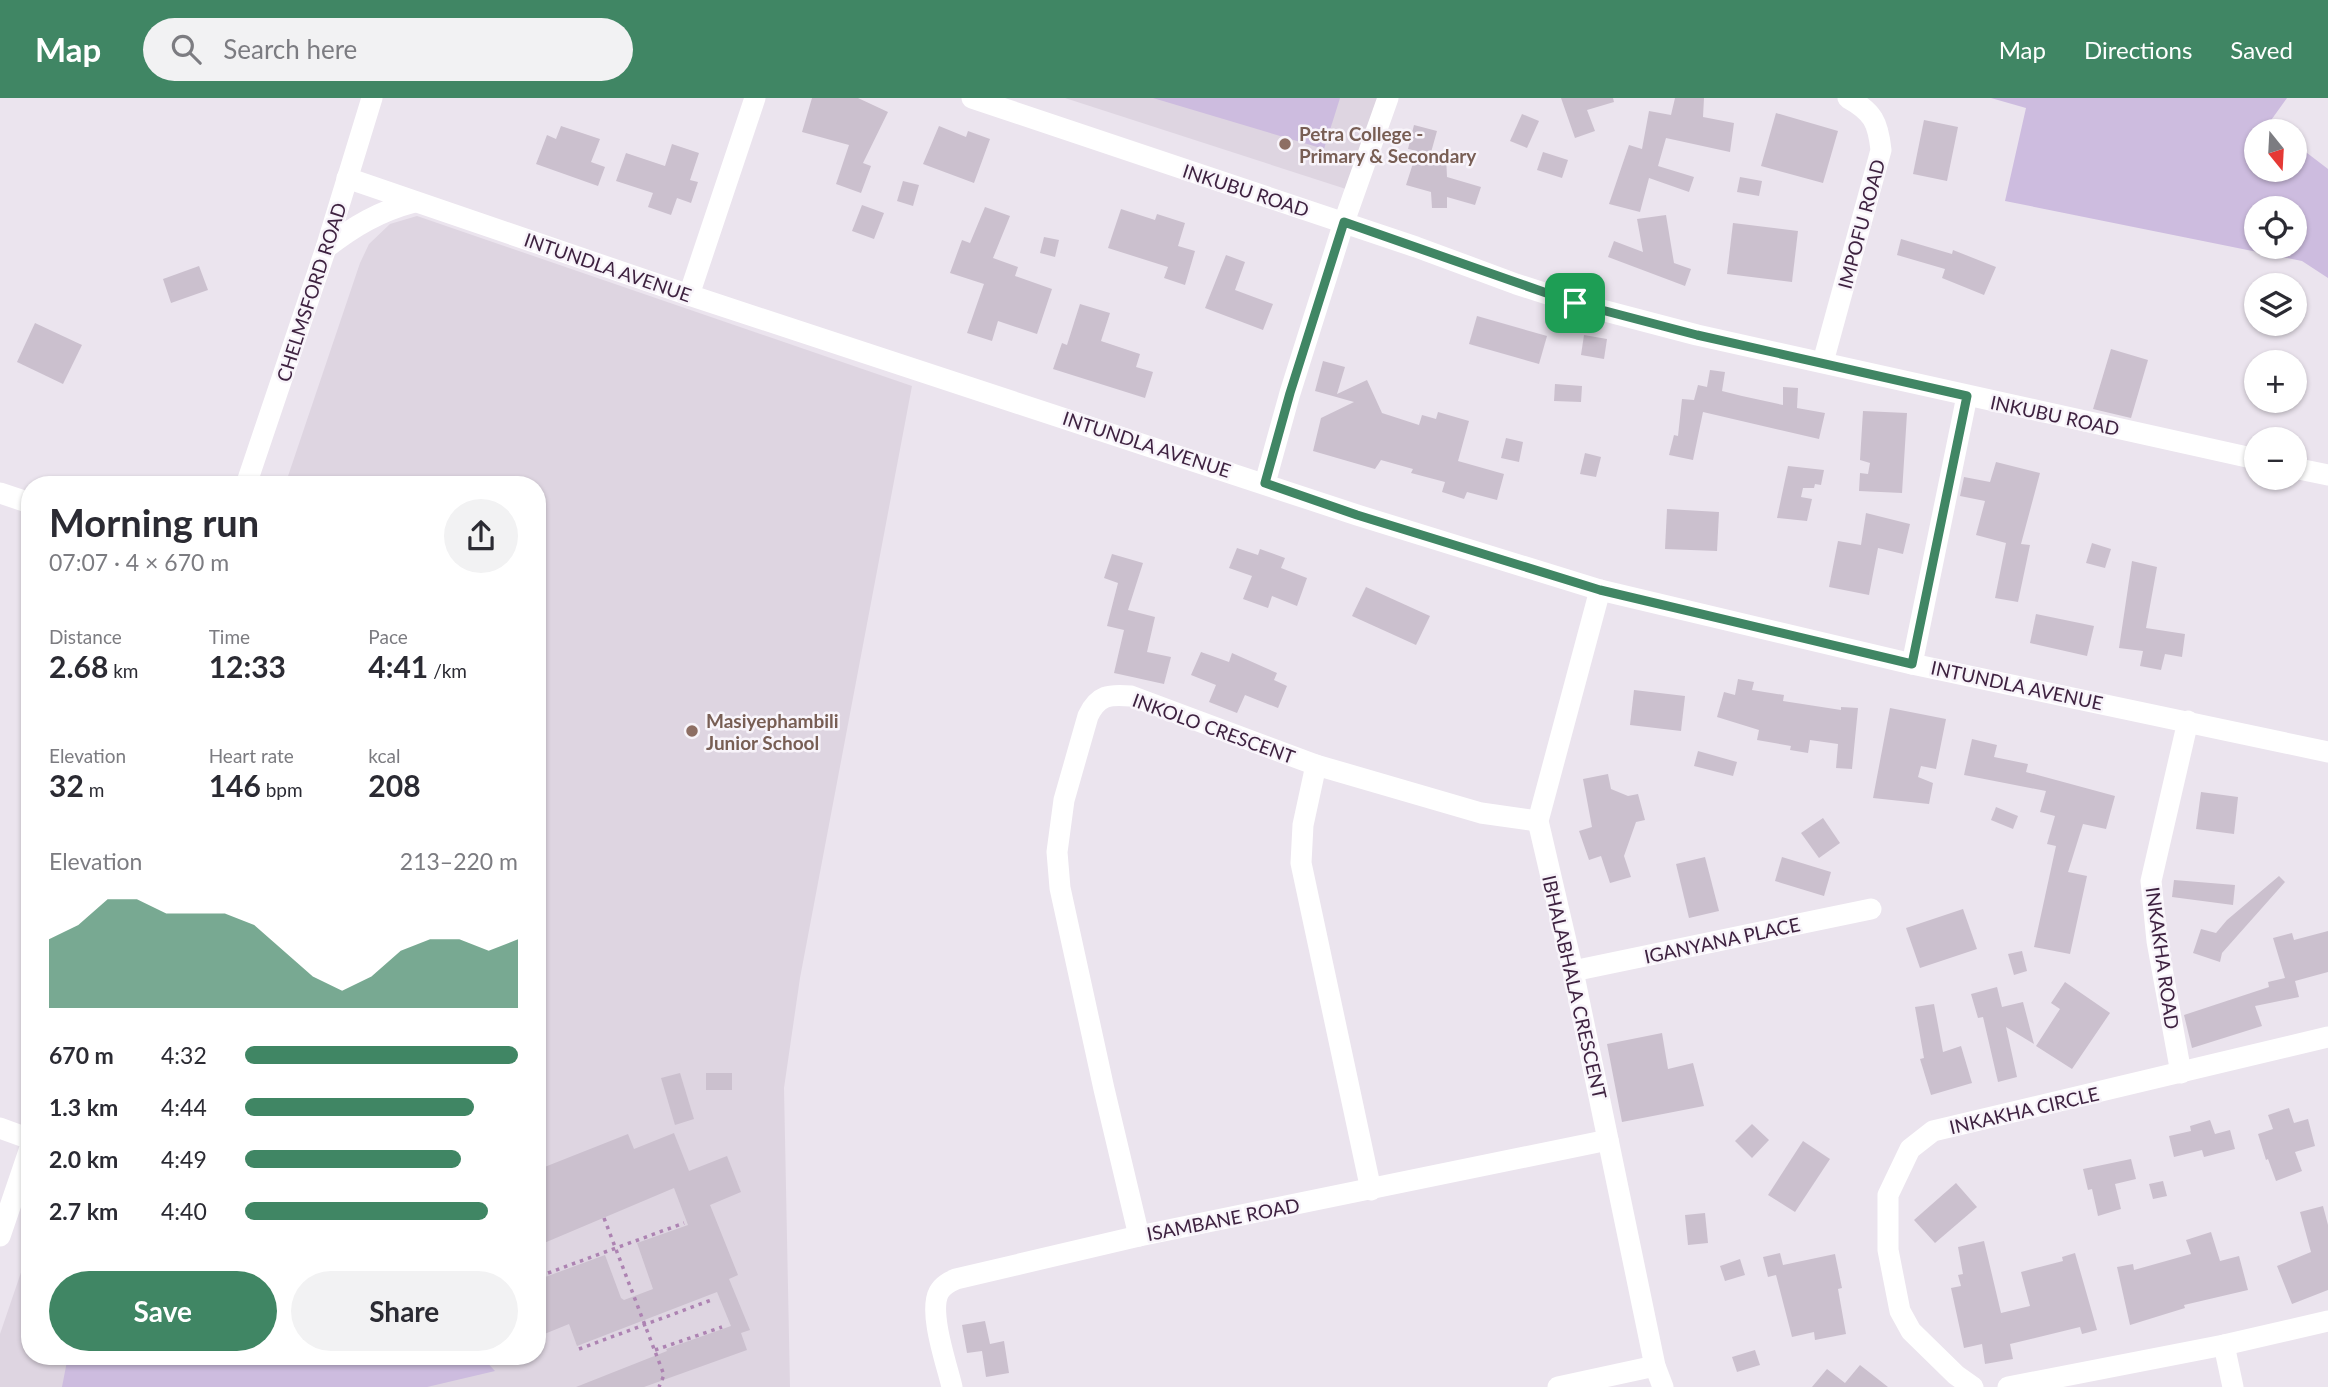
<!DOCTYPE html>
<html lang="en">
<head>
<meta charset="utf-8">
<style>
  :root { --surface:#fff; --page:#f2f2f3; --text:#2b2b33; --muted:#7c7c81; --accent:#408664 }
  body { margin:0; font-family:Lato,sans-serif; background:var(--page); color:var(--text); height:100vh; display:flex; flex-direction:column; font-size:26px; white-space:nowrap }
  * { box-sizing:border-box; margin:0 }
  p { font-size:23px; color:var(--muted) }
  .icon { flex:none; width:38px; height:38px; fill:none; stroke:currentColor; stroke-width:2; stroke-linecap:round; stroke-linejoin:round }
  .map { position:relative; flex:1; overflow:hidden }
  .panel { position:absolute; left:21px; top:378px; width:525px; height:889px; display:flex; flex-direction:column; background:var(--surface); border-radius:28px; box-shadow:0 2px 5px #0004 }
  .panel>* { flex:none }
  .needle { width:46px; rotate:162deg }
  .fabs { position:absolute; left:2244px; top:21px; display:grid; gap:14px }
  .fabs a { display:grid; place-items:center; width:63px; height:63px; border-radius:50%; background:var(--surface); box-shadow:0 2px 5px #0004; font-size:35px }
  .pin { position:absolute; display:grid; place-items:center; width:60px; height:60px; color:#fff; margin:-30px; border-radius:14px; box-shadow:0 4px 10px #0006 }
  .round { display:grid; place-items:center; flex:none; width:74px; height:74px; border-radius:37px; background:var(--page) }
  .summary { display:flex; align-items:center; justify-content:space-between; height:119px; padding:0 28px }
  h1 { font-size:38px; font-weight:700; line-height:52px }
  .metrics { display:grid; grid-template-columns:repeat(3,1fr); gap:10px; height:119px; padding:7px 28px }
  .metrics div { display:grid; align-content:center }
  .metrics b { font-size:30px; font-weight:700 }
  .metrics small { font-size:19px; font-weight:400 }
  .metrics p { font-size:19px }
  .chart { height:196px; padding:14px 28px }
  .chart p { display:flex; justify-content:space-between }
  .chart svg { width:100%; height:126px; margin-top:7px; fill:var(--accent); opacity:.7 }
  .button { display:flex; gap:14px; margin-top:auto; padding:14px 28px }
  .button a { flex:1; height:80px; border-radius:42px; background:var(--accent); color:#fff; font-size:28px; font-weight:700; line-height:80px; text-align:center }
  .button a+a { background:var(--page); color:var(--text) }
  ul { padding:0 28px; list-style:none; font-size:23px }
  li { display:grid; grid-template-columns:112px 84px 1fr; align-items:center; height:52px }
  li i { height:18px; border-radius:9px; background:var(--accent) }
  header { display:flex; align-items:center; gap:42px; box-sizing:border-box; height:98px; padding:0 35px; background:var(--accent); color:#fff }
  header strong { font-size:33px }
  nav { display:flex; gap:38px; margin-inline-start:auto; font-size:24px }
  .search { width:490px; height:63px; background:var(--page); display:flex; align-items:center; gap:18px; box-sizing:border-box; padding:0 24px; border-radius:38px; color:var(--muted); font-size:26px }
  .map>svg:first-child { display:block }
  .built { fill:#ded5e1 }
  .green { fill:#cdbcdf; fill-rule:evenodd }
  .building { fill:#cbc0ce }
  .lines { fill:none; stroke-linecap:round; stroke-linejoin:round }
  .path { stroke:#ad83b2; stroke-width:3.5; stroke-dasharray:3.5 5; stroke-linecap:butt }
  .minor { stroke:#fff; stroke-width:21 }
  .route-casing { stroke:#fff; stroke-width:14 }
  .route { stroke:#408664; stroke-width:9 }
  .education-dot { fill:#8d6e63; stroke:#f8f4fa; stroke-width:2.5 }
  .labels { text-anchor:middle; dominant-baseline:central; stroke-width:5; stroke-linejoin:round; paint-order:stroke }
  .education-label { font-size:19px; font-weight:bold; fill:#785e54; stroke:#f8f4fa; text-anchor:start }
  .street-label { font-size:19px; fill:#3e2240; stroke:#f8f4fa }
</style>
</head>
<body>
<header>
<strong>Map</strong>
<div class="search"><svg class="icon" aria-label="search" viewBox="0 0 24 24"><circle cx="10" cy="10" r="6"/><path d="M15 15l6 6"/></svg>Search here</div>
<nav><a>Map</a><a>Directions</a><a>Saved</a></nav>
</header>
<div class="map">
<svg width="2328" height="1289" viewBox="0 0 2328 1289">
  <rect width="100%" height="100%" fill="#ebe4ee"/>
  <g class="built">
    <polygon points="1065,0 1378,0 1349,92"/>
    <polygon points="417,118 912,288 800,880 784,990 790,1289 0,1289 0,1236 30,1148 30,1258 537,1258 537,387 285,387 360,165 369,146 390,126"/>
  </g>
  <g class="green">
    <polygon points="1153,0 1340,0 1324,51"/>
    <path d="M1991 0H2287L2269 25 2279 33H2256V72H2294V45L2328 71V180L2302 163 2005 103 2026 10ZM2256 110H2294V149H2256Z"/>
    <polygon points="68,1258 481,1258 495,1273 427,1289 62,1289"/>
  </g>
  <g class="building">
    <polygon points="812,0 858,0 888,14 863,65 871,68 861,95 836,86 849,47 802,34"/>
    <polygon points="1561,0 1613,0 1614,4 1587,12 1595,33 1575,40"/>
    <polygon points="1675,0 1704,0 1703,19 1734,25 1730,54 1666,40 1658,68 1694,79 1689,94 1649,80 1640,114 1609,106 1629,47 1642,51 1649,13 1671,17"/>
    <polygon points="1776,15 1838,33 1823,85 1761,68"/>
    <polygon points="1522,16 1539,23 1527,50 1510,43"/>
    <polygon points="1924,22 1958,29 1947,83 1913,76"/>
    <polygon points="1414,27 1437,33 1430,58 1446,58 1447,79 1481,89 1475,107 1447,99 1447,110 1432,110 1431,94 1406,87 1417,53 1408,51"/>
    <polygon points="561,28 600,41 591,64 605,69 598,88 536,66 547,37 556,41"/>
    <polygon points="939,28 966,39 968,33 990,41 974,85 923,66"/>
    <polygon points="672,46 699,55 690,82 698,84 691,105 677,100 671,117 648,109 653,95 616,83 626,55 665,68"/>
    <polygon points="1543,54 1568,62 1562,80 1537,72"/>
    <polygon points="1740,79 1762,83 1759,98 1737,94"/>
    <polygon points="903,83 919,87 913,108 897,103"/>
    <polygon points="862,107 884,115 874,141 852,133"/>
    <polygon points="985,109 1010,118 993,160 1018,169 1015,178 1052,191 1037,236 998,223 992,243 967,235 984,186 950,175 962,142 970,145"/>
    <polygon points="1121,111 1155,122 1157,116 1185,125 1178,148 1195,153 1185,187 1164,180 1168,169 1108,150"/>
    <polygon points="1666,117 1674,165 1691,171 1685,188 1608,159 1614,143 1643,154 1637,121"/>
    <polygon points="1733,125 1798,133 1792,184 1727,176"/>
    <polygon points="1044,139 1059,142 1055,159 1040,155"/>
    <polygon points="1901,141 1952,156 1953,152 1996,169 1984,197 1942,180 1945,171 1897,157"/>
    <polygon points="1226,157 1245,164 1235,192 1273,206 1263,232 1205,210"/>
    <polygon points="199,168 208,192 171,205 163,181"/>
    <polygon points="1080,206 1110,215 1101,243 1140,256 1136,269 1153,274 1145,300 1053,271 1062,245 1067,247"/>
    <polygon points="1477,218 1547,238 1539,266 1469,246"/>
    <polygon points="35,225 82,247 63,286 17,264"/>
    <polygon points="1584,237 1607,241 1604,261 1581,257"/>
    <polygon points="2111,251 2148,262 2131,320 2093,311"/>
    <polygon points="1323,263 1345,269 1337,296 1367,282 1382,315 1419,327 1422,317 1436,321 1438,314 1469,323 1458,363 1504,376 1497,402 1467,394 1464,401 1442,394 1445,384 1411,375 1413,371 1381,362 1375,371 1313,353 1321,320 1354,304 1315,293"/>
    <polygon points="1710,272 1725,274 1722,293 1742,298 1783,307 1783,289 1798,290 1797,310 1825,315 1819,341 1703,314 1693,362 1669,357 1674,337 1678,338 1682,301 1694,302 1698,287 1707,289"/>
    <polygon points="1555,286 1582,288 1581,304 1554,303"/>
    <polygon points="1863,313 1907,315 1902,395 1859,393 1860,375 1868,376 1870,365 1860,362"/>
    <polygon points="1506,340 1523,344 1519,364 1501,360"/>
    <polygon points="1585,355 1601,359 1596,379 1580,376"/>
    <polygon points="1996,364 2040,375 2021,446 2030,447 2018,504 1995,500 2006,445 1976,437 1985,403 1960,398 1964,379 1990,384"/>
    <polygon points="1788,368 1824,372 1821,387 1815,386 1814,390 1803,390 1801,399 1812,401 1807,423 1777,420"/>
    <polygon points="1667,411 1719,414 1717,453 1665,451"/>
    <polygon points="1866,415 1910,426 1903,456 1878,450 1869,497 1829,489 1838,443 1861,447"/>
    <polygon points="2092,445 2111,451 2105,470 2086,465"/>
    <polygon points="1237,450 1258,457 1260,451 1285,460 1281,470 1307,480 1297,508 1272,498 1268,510 1243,501 1252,478 1229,470"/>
    <polygon points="1112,456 1143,465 1128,512 1155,519 1147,554 1171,559 1164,586 1114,575 1124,532 1107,528 1118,485 1104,480"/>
    <polygon points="2132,463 2157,469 2146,530 2185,536 2182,559 2165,556 2161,572 2140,568 2143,553 2119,550"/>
    <polygon points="1366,489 1430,518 1416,547 1352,518"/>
    <polygon points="2036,516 2094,528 2087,558 2030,545"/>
    <polygon points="1201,554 1229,564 1232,555 1277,575 1274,582 1287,588 1278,610 1245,597 1237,615 1209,604 1216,587 1191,577"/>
    <polygon points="1738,581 1754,584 1752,592 1784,597 1783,603 1841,612 1841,609 1858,610 1852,671 1836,670 1838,646 1810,642 1808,655 1790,652 1791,648 1757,642 1759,632 1717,619 1724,594 1735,597"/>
    <polygon points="1634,592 1685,598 1681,633 1630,627"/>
    <polygon points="1890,610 1946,621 1936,671 1921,668 1918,679 1933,685 1929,706 1873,700"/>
    <polygon points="1972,641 1997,647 1994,659 2028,666 2026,674 2115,698 2106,731 2083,726 2068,774 2087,778 2070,856 2034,849 2056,748 2047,746 2055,718 2040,714 2046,693 1964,677"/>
    <polygon points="1698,653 1737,664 1733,678 1694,668"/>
    <polygon points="1608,676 1611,691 1628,698 1638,696 1645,722 1636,724 1624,758 1631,779 1610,785 1601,758 1589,762 1579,733 1592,729 1583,681"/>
    <polygon points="2201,694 2238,699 2234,736 2196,731"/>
    <polygon points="1996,709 2018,718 2013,731 1991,722"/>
    <polygon points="1823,720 1840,745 1819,760 1801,735"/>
    <polygon points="1705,759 1719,813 1689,820 1676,766"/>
    <polygon points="1782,759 1831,774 1824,798 1775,783"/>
    <polygon points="2279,778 2285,784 2222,855 2220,864 2193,855 2201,831 2216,835 2227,822"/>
    <polygon points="2174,782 2235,787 2233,807 2172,799"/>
    <polygon points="1963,811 1977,851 1920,870 1906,830"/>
    <polygon points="2328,833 2328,874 2295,883 2299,899 2255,908 2262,928 2192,950 2184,917 2269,889 2268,884 2285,880 2273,840 2292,835 2294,842"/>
    <polygon points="2022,853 2027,873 2014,877 2008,856"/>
    <polygon points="2065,884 2110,915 2072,971 2036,948 2060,911 2051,905"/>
    <polygon points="1997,889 2002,909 2023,904 2034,946 2006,929 2017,979 1998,984 1983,919 1978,920 1971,896"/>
    <polygon points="1934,906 1943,954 1961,948 1972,985 1931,997 1920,961 1924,960 1915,909"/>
    <polygon points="1662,935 1668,971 1693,965 1704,1008 1622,1024 1607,946"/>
    <polygon points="680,975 694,1021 675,1027 661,980"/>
    <rect x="706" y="975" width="26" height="17"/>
    <polygon points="2289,1010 2294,1025 2308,1021 2315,1048 2295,1054 2302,1073 2276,1083 2268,1061 2266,1062 2258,1036 2273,1031 2268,1017"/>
    <polygon points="2210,1022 2215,1036 2230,1032 2235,1051 2204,1059 2202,1052 2174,1059 2169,1038 2191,1033 2190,1028"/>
    <polygon points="1752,1026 1769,1042 1752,1060 1735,1043"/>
    <polygon points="674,1035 689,1073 727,1058 741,1094 710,1107 738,1177 729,1181 750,1232 741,1235 747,1252 644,1289 576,1289 667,1253 666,1251 731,1228 717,1194 577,1248 569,1226 537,1239 537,1182 605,1157 621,1200 624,1202 653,1191 637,1145 688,1127 674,1090 537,1148 537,1072 628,1036 634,1051"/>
    <polygon points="1803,1043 1830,1061 1795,1114 1768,1097"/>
    <polygon points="2131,1061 2136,1081 2115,1086 2121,1111 2098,1118 2092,1091 2088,1092 2083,1071"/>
    <polygon points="2163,1083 2167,1098 2153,1101 2149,1086"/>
    <polygon points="1956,1085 1977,1109 1935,1145 1914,1122"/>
    <polygon points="2323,1108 2328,1127 2328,1192 2292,1206 2277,1168 2311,1154 2300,1114"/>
    <polygon points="1705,1115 1708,1145 1688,1147 1685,1117"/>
    <polygon points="2211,1134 2220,1163 2239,1158 2248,1192 2184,1207 2185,1210 2130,1227 2117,1169 2133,1166 2134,1172 2191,1156 2186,1142"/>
    <polygon points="1984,1143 2001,1215 2030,1208 2021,1174 2063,1163 2062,1159 2075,1155 2097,1232 2082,1236 2080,1229 2010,1246 2013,1261 1985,1266 1982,1246 1964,1250 1951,1190 1961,1188 1958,1177 1963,1176 1958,1149"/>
    <polygon points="1780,1155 1783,1167 1835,1156 1842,1190 1838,1191 1846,1236 1815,1242 1814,1234 1792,1239 1776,1177 1768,1179 1763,1159"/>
    <polygon points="1740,1161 1745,1177 1725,1183 1720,1168"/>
    <polygon points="985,1223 990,1246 1004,1243 1009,1275 986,1279 982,1253 967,1255 962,1227"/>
    <polygon points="1755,1252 1760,1267 1737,1274 1732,1259"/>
    <polygon points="1860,1267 1888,1289 1812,1289 1827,1271 1845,1285"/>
  </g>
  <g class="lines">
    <g class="path">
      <polyline points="604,1120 664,1277 659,1289"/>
      <polyline points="548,1175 684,1125"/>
      <polyline points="579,1251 714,1201"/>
      <polyline points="655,1252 722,1229"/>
    </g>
    <g class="minor">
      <polyline points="972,0 1416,149 1516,186 1575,205 1697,237 2256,361"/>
      <polyline points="347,80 689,197 1357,417 1600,492 1912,566 2328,654"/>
      <path d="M326 150C354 128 380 113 414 104"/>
      <polyline points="689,197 755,0"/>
      <path d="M1823 264 1881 52C1878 24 1873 14 1848 0"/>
      <polyline points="2294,370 2328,377"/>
      <polyline points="1265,385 1290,295 1344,124 1388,0"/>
      <polyline points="246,387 326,150 372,0"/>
      <polyline points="0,395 30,405"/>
      <polyline points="1600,492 1538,723 1573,873 1655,1268 1663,1289"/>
      <polyline points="1912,566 1967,298"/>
      <polyline points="1316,667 1303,727 1301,765 1371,1092"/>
      <polyline points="1573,873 1871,811"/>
      <polyline points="2181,975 2157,843 2151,783 2188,623"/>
      <polyline points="0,1030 30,1041"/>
      <polyline points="0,1138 30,1050"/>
      <path d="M1139 1138 1104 991 1060 790 1057 754 1064 702 1088 618C1098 597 1109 596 1131 598L1316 667 1481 715 1538 723"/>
      <polyline points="2224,1247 2233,1289"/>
      <path d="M952 1289C947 1267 928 1214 939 1194 943 1187 949 1184 956 1181L1139 1138 1608 1042"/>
      <polyline points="1558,1289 1655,1268"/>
      <polyline points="1973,1289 1956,1277 1911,1233 1900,1213 1888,1152 1888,1097 1910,1051 1933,1033 2328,939"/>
      <polyline points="2008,1289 2224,1247 2328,1223"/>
    </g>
  </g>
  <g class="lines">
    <g class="route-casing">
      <polygon id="route" points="1344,124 1575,205 1697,237 1967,298 1912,566 1600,492 1357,417 1265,385 1290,295"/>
    </g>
    <use href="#route" class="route"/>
  </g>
  <g class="education-dot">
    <circle cx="1285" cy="46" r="7"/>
    <circle cx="692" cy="633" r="7"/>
  </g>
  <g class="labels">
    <g class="education-label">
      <text x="1299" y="35">Petra College -<tspan x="1299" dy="22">Primary &amp; Secondary</tspan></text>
      <text x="706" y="622">Masiyephambili<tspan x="706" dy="22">Junior School</tspan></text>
    </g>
    <g class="street-label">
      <text transform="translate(1246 92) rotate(18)">INKUBU ROAD</text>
      <text transform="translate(1861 126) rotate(-75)">IMPOFU ROAD</text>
      <text transform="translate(608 169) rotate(19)">INTUNDLA AVENUE</text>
      <text transform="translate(311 194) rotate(-72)">CHELMSFORD ROAD</text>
      <text transform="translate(2055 317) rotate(12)">INKUBU ROAD</text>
      <text transform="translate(1147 346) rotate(18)">INTUNDLA AVENUE</text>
      <text transform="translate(2017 587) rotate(12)">INTUNDLA AVENUE</text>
      <text transform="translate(1214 630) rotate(20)">INKOLO CRESCENT</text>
      <text transform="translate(1722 842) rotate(-12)">IGANYANA PLACE</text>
      <text transform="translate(2163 860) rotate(82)">INKAKHA ROAD</text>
      <text transform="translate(1575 889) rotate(77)">IBHALABHALA CRESCENT</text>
      <text transform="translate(2024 1012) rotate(-13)">INKAKHA CIRCLE</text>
      <text transform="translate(1223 1121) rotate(-11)">ISAMBANE ROAD</text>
    </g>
  </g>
</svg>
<div class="fabs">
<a><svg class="needle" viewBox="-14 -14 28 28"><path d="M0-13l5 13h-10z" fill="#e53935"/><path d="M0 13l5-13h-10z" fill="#7c7c81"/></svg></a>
<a><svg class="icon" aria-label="locate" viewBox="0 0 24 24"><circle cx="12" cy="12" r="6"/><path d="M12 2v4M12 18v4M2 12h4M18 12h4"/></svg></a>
<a><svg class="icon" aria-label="layers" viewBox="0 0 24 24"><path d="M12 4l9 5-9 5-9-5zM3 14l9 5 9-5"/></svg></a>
<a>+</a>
<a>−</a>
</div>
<div class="pin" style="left:1575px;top:205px;background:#1e9e55"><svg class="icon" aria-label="arrive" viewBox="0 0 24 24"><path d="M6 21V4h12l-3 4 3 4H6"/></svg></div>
<section class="panel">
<div class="summary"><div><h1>Morning run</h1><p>07:07 · 4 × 670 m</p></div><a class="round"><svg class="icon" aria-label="share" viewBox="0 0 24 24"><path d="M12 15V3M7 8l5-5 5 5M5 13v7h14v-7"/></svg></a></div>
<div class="metrics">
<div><p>Distance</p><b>2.68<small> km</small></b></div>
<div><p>Time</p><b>12:33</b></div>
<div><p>Pace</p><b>4:41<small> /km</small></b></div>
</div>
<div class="metrics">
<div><p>Elevation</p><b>32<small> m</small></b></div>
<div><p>Heart rate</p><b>146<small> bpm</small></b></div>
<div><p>kcal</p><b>208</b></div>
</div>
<div class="chart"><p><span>Elevation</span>213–220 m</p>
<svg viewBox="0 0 160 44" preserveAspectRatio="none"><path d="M0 44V20L10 15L20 6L30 6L40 11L50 11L60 11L70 15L80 24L90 33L100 38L110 33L120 24L130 20L140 20L150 24L160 20V44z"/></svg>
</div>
<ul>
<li><b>670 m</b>4:32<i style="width:100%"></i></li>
<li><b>1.3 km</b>4:44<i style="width:84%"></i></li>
<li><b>2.0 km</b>4:49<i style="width:79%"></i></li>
<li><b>2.7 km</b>4:40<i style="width:89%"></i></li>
</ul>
<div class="button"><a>Save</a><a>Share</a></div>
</section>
</div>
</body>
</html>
